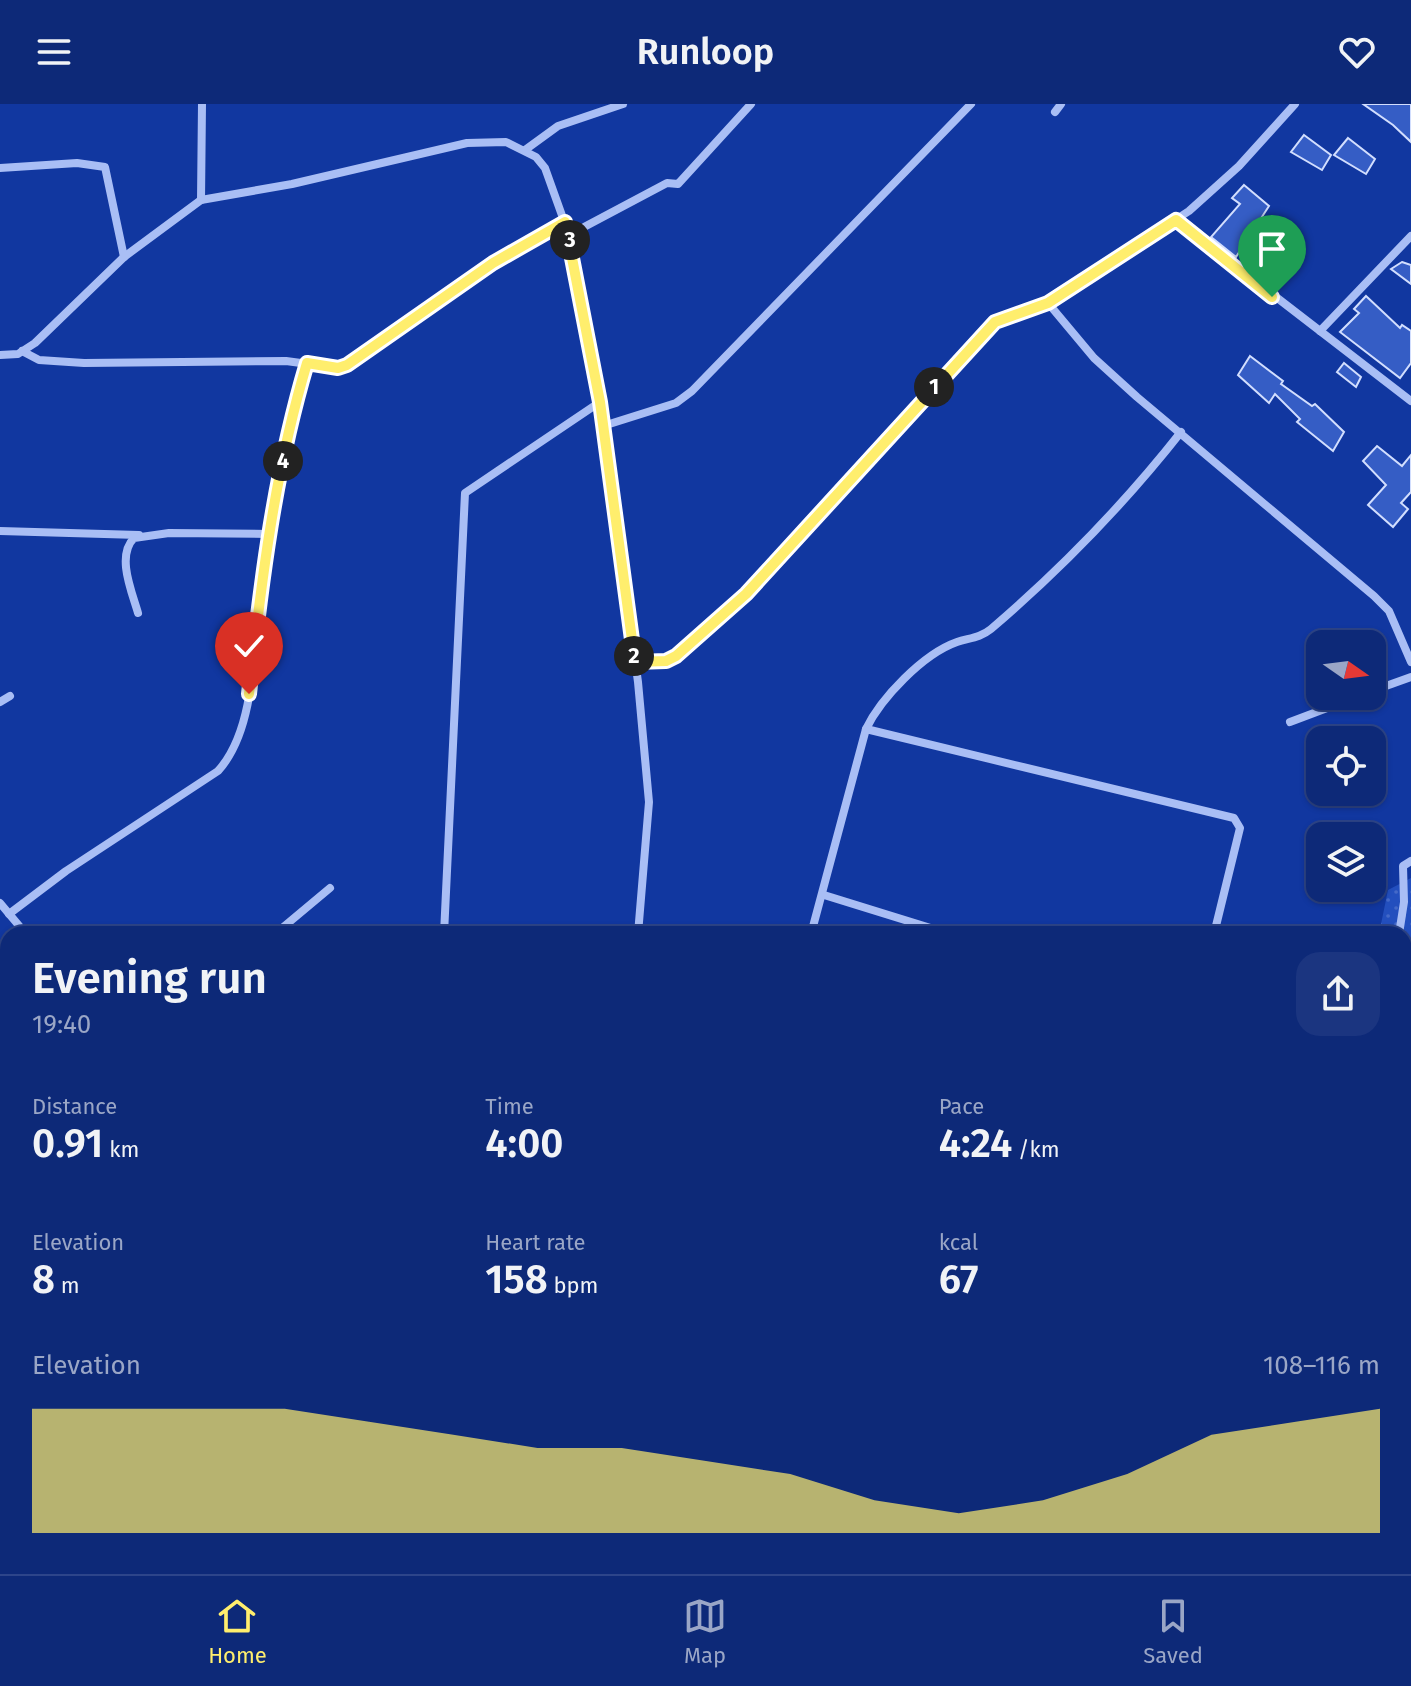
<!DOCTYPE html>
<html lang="en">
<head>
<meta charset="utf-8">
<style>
  :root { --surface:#0d2978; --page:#1b3580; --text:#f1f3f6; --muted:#9aa6c6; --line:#2d458a; --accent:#ffee6d }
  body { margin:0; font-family:"Fira Sans",sans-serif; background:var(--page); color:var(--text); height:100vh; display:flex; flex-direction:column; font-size:30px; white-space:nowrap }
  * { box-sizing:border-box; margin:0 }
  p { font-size:26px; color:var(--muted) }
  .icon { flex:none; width:44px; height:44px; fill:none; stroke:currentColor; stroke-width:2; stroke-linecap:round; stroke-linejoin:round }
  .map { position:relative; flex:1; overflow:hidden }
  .side { position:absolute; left:0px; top:822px; width:1412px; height:648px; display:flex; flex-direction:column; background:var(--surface); border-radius:24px 24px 0 0; box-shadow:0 2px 6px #0004,0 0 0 2px var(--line) }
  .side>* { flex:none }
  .needle { width:52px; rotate:104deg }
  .buttons { position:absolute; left:1306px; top:526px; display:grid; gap:16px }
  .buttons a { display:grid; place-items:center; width:80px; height:80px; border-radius:16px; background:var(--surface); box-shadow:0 2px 6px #0004,0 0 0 2px var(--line); font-size:40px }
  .pin { position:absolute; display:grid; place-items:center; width:68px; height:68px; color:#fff; margin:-82px -34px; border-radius:50% 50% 50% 0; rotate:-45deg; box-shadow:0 0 8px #0007 }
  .pin .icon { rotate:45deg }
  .km { position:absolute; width:40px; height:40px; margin:-20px; border-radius:50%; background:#222; color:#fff; font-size:22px; line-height:40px; text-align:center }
  .round { display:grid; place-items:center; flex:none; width:84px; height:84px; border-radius:24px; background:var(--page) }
  .headline { display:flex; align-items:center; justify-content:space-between; height:136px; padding:0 32px }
  h1 { font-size:44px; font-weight:600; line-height:60px }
  .metrics { display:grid; grid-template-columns:repeat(3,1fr); gap:12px; height:136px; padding:8px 32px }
  .metrics div { display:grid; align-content:center }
  .metrics b { font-size:40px; font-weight:600 }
  .metrics small { font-size:22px; font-weight:400 }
  .metrics p { font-size:22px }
  .chart { height:224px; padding:16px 32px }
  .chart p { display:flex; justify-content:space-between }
  .chart svg { width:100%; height:144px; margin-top:8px; fill:var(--accent); opacity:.7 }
  header { display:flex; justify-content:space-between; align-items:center; height:104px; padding:0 32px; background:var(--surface); font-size:36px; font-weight:600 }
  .menu { display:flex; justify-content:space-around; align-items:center; height:112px; border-top:2px solid var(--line); background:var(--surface); font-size:22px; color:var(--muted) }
  .menu a { display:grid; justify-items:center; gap:4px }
  .menu .selected { color:var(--accent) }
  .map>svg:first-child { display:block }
  .grass { fill:url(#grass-dots) }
  .building { fill:#355dc5; stroke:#d2defe; stroke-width:2 }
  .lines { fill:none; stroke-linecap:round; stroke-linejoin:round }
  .minor { stroke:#a9bef5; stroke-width:8 }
  .route-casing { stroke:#fff; stroke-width:16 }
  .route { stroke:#ffee6d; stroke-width:10 }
</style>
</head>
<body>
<header><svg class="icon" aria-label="menu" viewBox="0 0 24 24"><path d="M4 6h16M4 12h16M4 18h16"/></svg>Runloop<svg class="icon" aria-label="heart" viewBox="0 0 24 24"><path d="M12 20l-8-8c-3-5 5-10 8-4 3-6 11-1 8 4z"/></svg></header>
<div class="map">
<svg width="1411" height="1470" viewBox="0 0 1411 1470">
  <defs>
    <pattern id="grass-dots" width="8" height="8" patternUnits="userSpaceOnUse" patternTransform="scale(2)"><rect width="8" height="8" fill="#234fbe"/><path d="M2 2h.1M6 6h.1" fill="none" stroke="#4469c8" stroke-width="1.8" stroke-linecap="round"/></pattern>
  </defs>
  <rect width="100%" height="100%" fill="#1137a0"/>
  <polygon class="grass" points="1411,774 1411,1470 1266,1470 1266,1462 1404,1462 1404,830 1379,830 1388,786"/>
  <g class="building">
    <polygon points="1363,0 1411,0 1411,38 1393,21"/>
    <polygon points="1304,31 1331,51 1322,66 1291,48"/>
    <polygon points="1348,34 1375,55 1366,70 1334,51"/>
    <polygon points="1244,81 1269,102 1236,153 1211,133 1240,100 1232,94"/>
    <polygon points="1402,158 1411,161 1411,180 1391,165"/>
    <polygon points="1366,192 1400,224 1402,221 1411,227 1411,259 1400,274 1340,228 1359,209 1354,205"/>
    <polygon points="1250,252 1283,277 1281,280 1312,302 1315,300 1344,328 1333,347 1297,318 1300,315 1275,290 1269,299 1238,271"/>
    <polygon points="1344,259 1361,273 1356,283 1337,268"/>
    <polygon points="1377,342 1402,362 1411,351 1411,388 1401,399 1408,405 1393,423 1368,401 1386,381 1363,357"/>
  </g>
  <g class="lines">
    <g class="minor">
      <polyline points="1055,8 1061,0"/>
      <polyline points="525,46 558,22 623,0"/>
      <polyline points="0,64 77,59 105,63 124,153"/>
      <polyline points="201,96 202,0"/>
      <polyline points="1176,116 1411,297"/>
      <polyline points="569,131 667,79 678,80 751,0"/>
      <polyline points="1048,199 1189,107 1239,62 1295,0"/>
      <polyline points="1320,227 1411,132"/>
      <polyline points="22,247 39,256 84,259 286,257 338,264 347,261 493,159 565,118"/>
      <polyline points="0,251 18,250 35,239 124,153 201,96 292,80 467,39 506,38 536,53 545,64 569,131 600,298 638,578 649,698 638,830"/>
      <polyline points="603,322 676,299 692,287 971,0"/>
      <polyline points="0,427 139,431"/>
      <path d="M138 509C132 488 116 452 134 434L169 429 270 430"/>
      <polyline points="635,558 666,557 676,552 746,490 995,218 1048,199 1094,254 1137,293 1374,492 1389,507 1411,558"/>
      <polyline points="1372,587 1411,573"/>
      <polyline points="0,598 10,592"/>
      <polyline points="1290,618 1359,592"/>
      <path d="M866 625C881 594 923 550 957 538 969 534 980 534 991 525 1060 466 1125 399 1181 328"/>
      <polyline points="824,791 950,830"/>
      <polyline points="0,799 26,830"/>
      <path d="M9 810 66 767 218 667C261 620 252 522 262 462 274 394 287 325 307 259"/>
      <polyline points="275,830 330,784"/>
      <polyline points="444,830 465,389 600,298"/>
      <polyline points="811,830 866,625 1234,714 1240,724 1214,830"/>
      <polyline points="1399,830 1404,798 1403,762 1411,757"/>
      <polyline points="0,1113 8,1127"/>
      <polyline points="1404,1435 1411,1437"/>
      <polyline points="0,1460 7,1470"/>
      <polyline points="146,1462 163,1470"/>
      <polyline points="673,1470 675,1462"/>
      <polyline points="861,1470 863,1462"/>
      <polyline points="1063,1470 1065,1462"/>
    </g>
  </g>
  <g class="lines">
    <g class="route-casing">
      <path id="route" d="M249 590C261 478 275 366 307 259L338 264 347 261 493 159 565 118 600 298 635 558 666 557 676 552 746 490 995 218 1048 199 1176 116 1272 193"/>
    </g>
    <use href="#route" class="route"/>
  </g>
</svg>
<div class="buttons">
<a><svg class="needle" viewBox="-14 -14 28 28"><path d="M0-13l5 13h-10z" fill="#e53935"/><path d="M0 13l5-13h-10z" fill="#9aa6c6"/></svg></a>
<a><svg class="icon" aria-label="locate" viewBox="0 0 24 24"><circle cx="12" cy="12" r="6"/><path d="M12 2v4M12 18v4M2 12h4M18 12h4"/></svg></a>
<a><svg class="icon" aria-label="layers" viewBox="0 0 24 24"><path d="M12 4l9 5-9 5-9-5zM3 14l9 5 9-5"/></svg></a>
</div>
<div class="pin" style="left:1272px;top:193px;background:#1e9e55"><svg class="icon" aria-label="arrive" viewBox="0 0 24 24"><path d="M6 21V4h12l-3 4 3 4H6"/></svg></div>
<div class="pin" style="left:249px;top:590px;background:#d93025"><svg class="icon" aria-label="check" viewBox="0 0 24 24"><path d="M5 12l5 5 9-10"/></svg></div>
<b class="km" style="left:934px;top:283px">1</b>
<b class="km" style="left:634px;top:552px">2</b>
<b class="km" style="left:570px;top:136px">3</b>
<b class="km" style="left:283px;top:357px">4</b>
<section class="side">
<div class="headline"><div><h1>Evening run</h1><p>19:40</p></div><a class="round"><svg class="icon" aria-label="share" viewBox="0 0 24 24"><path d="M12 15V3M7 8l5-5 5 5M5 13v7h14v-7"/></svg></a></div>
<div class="metrics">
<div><p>Distance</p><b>0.91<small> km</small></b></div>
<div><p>Time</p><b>4:00</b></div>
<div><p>Pace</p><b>4:24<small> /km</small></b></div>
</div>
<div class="metrics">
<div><p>Elevation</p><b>8<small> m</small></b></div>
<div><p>Heart rate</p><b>158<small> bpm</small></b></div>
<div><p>kcal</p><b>67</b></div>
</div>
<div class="chart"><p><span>Elevation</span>108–116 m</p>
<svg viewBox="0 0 160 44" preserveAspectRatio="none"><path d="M0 44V6L10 6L20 6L30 6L40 10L50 14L60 18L70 18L80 22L90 26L100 34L110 38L120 34L130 26L140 14L150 10L160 6V44z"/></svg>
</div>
</section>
</div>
<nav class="menu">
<a class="selected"><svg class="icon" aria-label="home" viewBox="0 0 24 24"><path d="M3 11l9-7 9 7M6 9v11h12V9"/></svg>Home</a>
<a><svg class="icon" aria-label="map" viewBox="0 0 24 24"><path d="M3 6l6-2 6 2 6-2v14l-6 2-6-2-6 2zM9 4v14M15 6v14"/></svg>Map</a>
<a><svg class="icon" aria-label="saved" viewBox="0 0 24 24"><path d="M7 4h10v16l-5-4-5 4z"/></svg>Saved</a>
</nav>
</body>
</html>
